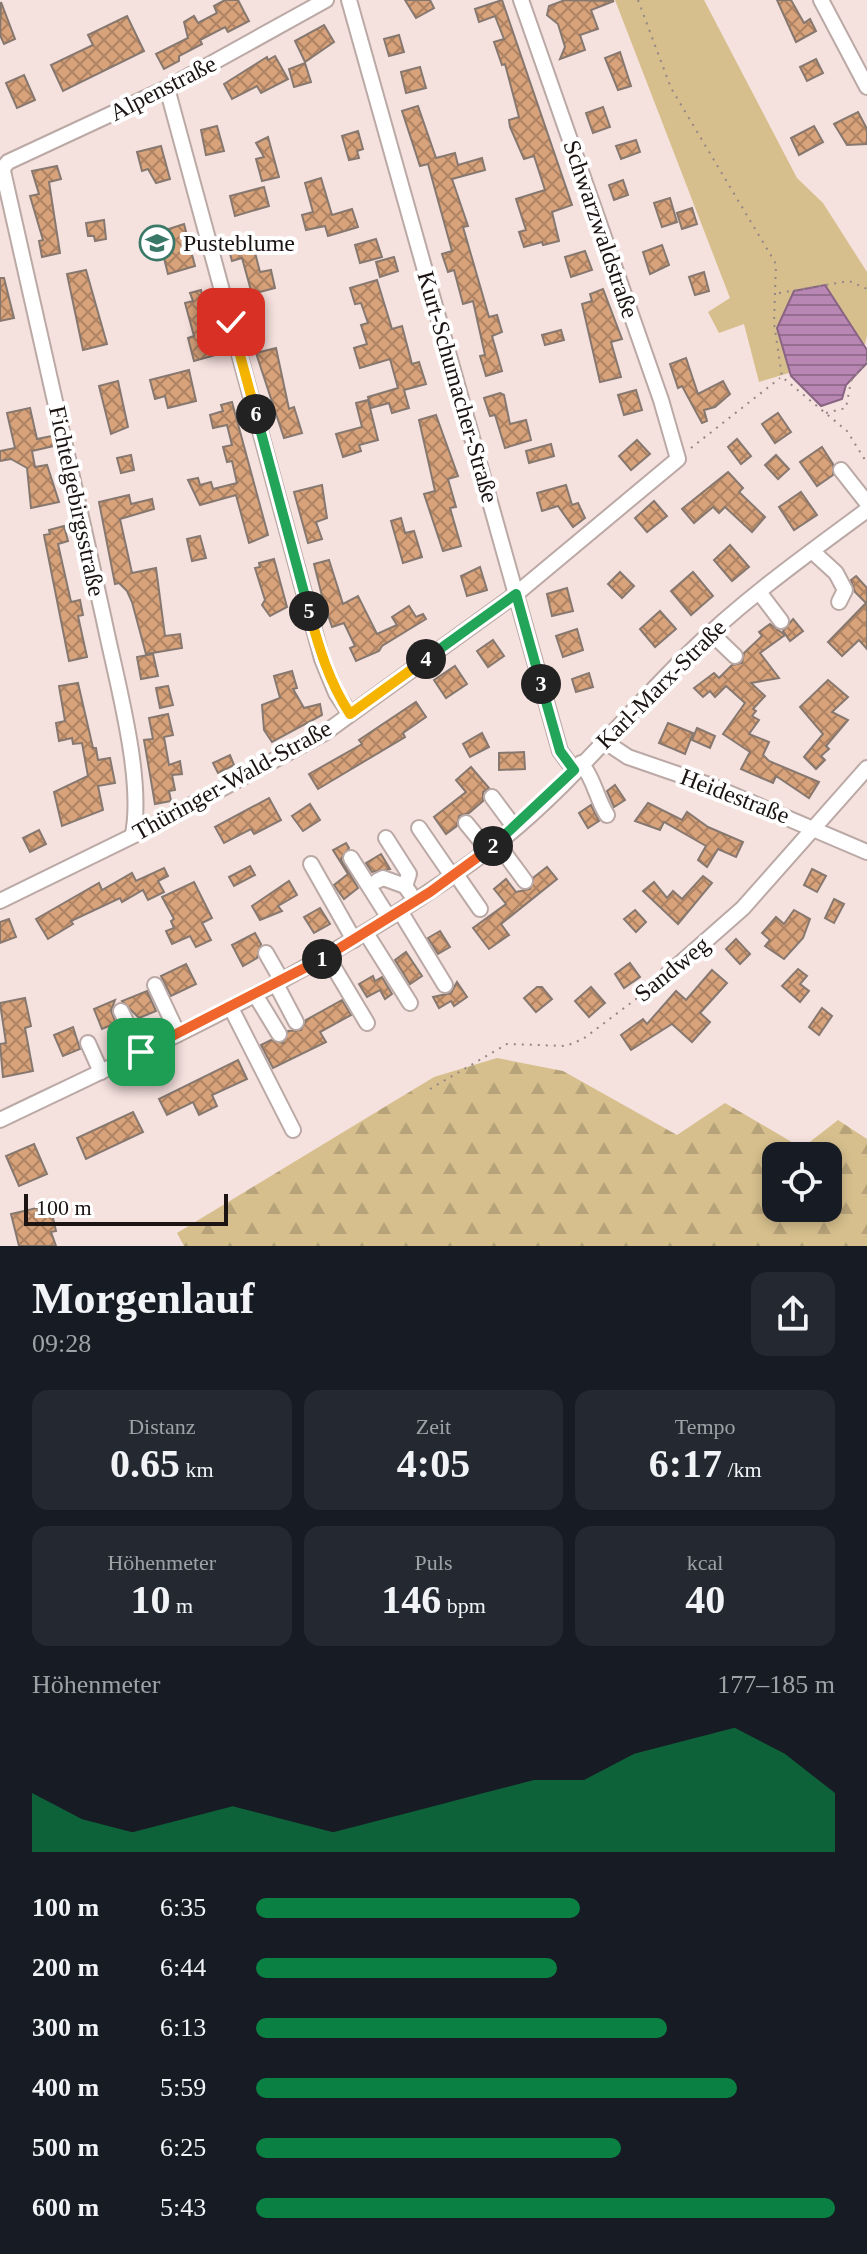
<!DOCTYPE html>
<html lang="de">
<head>
<meta charset="utf-8">
<style>
  :root { --surface:#171b24; --page:#242831; --text:#f1f3f6; --muted:#9ea1a6; --accent:#0b8043 }
  body { margin:0; font-family:Georgia,serif; background:var(--page); color:var(--text); height:100vh; display:flex; flex-direction:column; font-size:30px; white-space:nowrap }
  * { box-sizing:border-box; margin:0 }
  p { font-size:26px; color:var(--muted) }
  .icon { flex:none; width:44px; height:44px; fill:none; stroke:currentColor; stroke-width:2; stroke-linecap:round; stroke-linejoin:round }
  .map { position:relative; height:1246px; overflow:hidden }
  .side { display:flex; flex-direction:column; background:var(--surface); flex:1 }
  .side>* { flex:none }
  .buttons { position:absolute; left:762px; top:1142px; display:grid; gap:16px }
  .buttons a { display:grid; place-items:center; width:80px; height:80px; border-radius:16px; background:var(--surface); box-shadow:0 4px 12px #0003; font-size:40px }
  .scale { position:absolute; left:24px; bottom:20px; width:204px; box-sizing:border-box; padding-left:8px; border:4px solid #1b1413; border-top:0; font-size:22px; line-height:28px; white-space:nowrap; color:#1b1413; -webkit-text-stroke:6px #fff; paint-order:stroke }
  .pin { position:absolute; display:grid; place-items:center; width:68px; height:68px; color:#fff; margin:-34px; border-radius:16px; box-shadow:0 4px 12px #0006 }
  .km { position:absolute; width:40px; height:40px; margin:-20px; border-radius:50%; background:#222; color:#fff; font-size:22px; line-height:40px; text-align:center }
  .round { display:grid; place-items:center; flex:none; width:84px; height:84px; border-radius:16px; background:var(--page) }
  .headline { display:flex; align-items:center; justify-content:space-between; height:136px; padding:0 32px }
  h1 { font-size:44px; font-weight:700; line-height:60px }
  .metrics { display:grid; grid-template-columns:repeat(3,1fr); gap:12px; height:136px; padding:8px 32px }
  .metrics div { display:grid; align-content:center; border-radius:16px; background:var(--page); text-align:center }
  .metrics b { font-size:40px; font-weight:700 }
  .metrics small { font-size:22px; font-weight:400 }
  .metrics p { font-size:22px }
  .chart { height:224px; padding:16px 32px }
  .chart p { display:flex; justify-content:space-between }
  .chart svg { width:100%; height:144px; margin-top:8px; fill:var(--accent); opacity:.7 }
  ul { padding:0 32px; list-style:none; font-size:26px }
  li { display:grid; grid-template-columns:128px 96px 1fr; align-items:center; height:60px }
  li i { height:20px; border-radius:10px; background:var(--accent) }
  .map>svg:first-child { display:block }
  .green { fill:#d6bf8d }
  .forest { fill:url(#forest-firs); fill-rule:evenodd }
  .water { fill:url(#water-rules); stroke:#896483; stroke-width:2 }
  .building { fill:url(#building-cross-hatch); stroke:#86786f; stroke-width:2 }
  .lines { fill:none; stroke-linecap:round; stroke-linejoin:round }
  .minor-casing { stroke:#bba9a6; stroke-width:18 }
  .path { stroke:#958785; stroke-width:2; stroke-dasharray:2 6; stroke-linecap:butt }
  .minor { stroke:#fff; stroke-width:14 }
  .split-1-casing { stroke:#fff; stroke-width:16 }
  .split-2-casing { stroke:#fff; stroke-width:16 }
  .split-3-casing { stroke:#fff; stroke-width:16 }
  .split-4-casing { stroke:#fff; stroke-width:16 }
  .split-5-casing { stroke:#fff; stroke-width:16 }
  .split-6-casing { stroke:#fff; stroke-width:16 }
  .split-7-casing { stroke:#fff; stroke-width:16 }
  .split-1 { stroke:#f0652b; stroke-width:10 }
  .split-2 { stroke:#f0652b; stroke-width:10 }
  .split-3 { stroke:#22a559; stroke-width:10 }
  .split-4 { stroke:#22a559; stroke-width:10 }
  .split-5 { stroke:#f5b400; stroke-width:10 }
  .split-6 { stroke:#22a559; stroke-width:10 }
  .split-7 { stroke:#f5b400; stroke-width:10 }
  .labels { text-anchor:middle; dominant-baseline:central; stroke-width:8; stroke-linejoin:round; paint-order:stroke }
  .street-label { font-size:24px; fill:#1b1413; stroke:#fff }
  .poi-label { font-size:24px; fill:#1b1413; stroke:#fff; text-anchor:start }
</style>
</head>
<body>
<div class="map">
<svg width="867" height="1246" viewBox="0 0 867 1246">
  <defs>
    <pattern id="forest-firs" width="22" height="20" patternUnits="userSpaceOnUse" patternTransform="scale(2)"><rect width="22" height="20" fill="#d6bf8d"/><path d="M5 1l3.5 6h-7zM16 11l3.5 6h-7z" fill="#b7a379"/></pattern>
    <pattern id="water-rules" width="6" height="5" patternUnits="userSpaceOnUse" patternTransform="scale(2)"><rect width="6" height="5" fill="#b887b3"/><path d="M0 2.5h6" fill="none" stroke="#956d90"/></pattern>
    <pattern id="building-cross-hatch" width="8" height="8" patternUnits="userSpaceOnUse" patternTransform="scale(2)"><rect width="8" height="8" fill="#d8a27a"/><path d="M0 0l8 8M0 8l8-8" fill="none" stroke="#ae8363"/></pattern>
  </defs>
  <rect width="100%" height="100%" fill="#f5e1de"/>
  <polygon class="green" points="615,0 704,0 797,178 823,203 867,272 867,336 865,344 853,354 759,382 744,324 719,333 708,312 730,298"/>
  <path class="forest" d="M497 1058 563 1071 677 1135 725 1103 802 1148 838 1120 867 1139V1246H184L177 1233 434 1077ZM776 1156H828V1208H776Z"/>
  <polygon class="water" points="825,285 867,350 867,363 846,385 842,399 821,406 791,376 777,328 794,291"/>
  <g class="building">
    <polygon points="225,0 238,0 249,21 228,32 225,27 200,40 202,44 179,56 179,61 164,69 156,54 188,38 184,22 194,16 198,23 217,13 214,6"/>
    <polygon points="405,0 430,0 434,8 416,18"/>
    <polygon points="502,0 572,205 552,212 559,241 543,245 542,242 524,247 519,232 526,230 516,199 545,190 534,156 524,159 510,127 509,120 519,117 505,64 502,65 494,42 504,39 495,16 479,22 475,9"/>
    <polygon points="565,0 614,1 591,10 598,29 580,35 585,50 560,59 565,47 558,24 547,15 549,6"/>
    <polygon points="777,0 791,0 804,23 810,19 816,31 796,42"/>
    <polygon points="1,2 15,39 4,44 0,35"/>
    <polygon points="127,16 144,51 63,91 51,65 93,45 88,35"/>
    <polygon points="324,25 334,42 305,62 295,41"/>
    <polygon points="399,35 404,52 389,56 384,39"/>
    <polygon points="620,52 631,86 618,90 605,58"/>
    <polygon points="275,56 288,79 261,93 257,86 232,99 224,84 267,57 268,60"/>
    <polygon points="816,59 823,73 807,81 800,67"/>
    <polygon points="305,63 311,82 294,87 289,69"/>
    <polygon points="420,67 426,88 406,93 401,72"/>
    <polygon points="24,75 35,100 17,108 6,83"/>
    <polygon points="418,106 436,158 455,153 458,165 482,158 485,170 452,179 468,226 463,227 489,317 497,315 502,332 492,336 502,371 486,376 480,356 485,355 473,301 463,304 454,270 448,272 442,254 452,251 428,164 420,166 402,111"/>
    <polygon points="603,107 610,127 593,133 586,113"/>
    <polygon points="858,112 867,129 867,144 847,145 834,124"/>
    <polygon points="217,126 224,151 206,155 201,130"/>
    <polygon points="814,126 823,142 799,155 791,138"/>
    <polygon points="358,131 363,149 357,151 359,158 349,160 342,136"/>
    <polygon points="268,137 279,177 262,181 256,159 264,157 256,143"/>
    <polygon points="636,140 640,152 621,159 616,146"/>
    <polygon points="161,146 170,179 156,183 148,169 142,171 137,152"/>
    <polygon points="57,166 61,179 49,182 60,253 42,257 39,241 43,240 30,196 39,194 32,171"/>
    <polygon points="321,178 332,215 352,209 358,227 328,236 325,226 306,230 302,215 313,212 305,183"/>
    <polygon points="623,180 628,195 614,200 609,185"/>
    <polygon points="264,187 269,206 235,216 230,196"/>
    <polygon points="670,198 677,222 662,227 654,203"/>
    <polygon points="692,208 697,224 682,229 677,213"/>
    <polygon points="104,220 106,239 95,241 94,236 88,236 86,223"/>
    <polygon points="184,224 195,266 168,274 161,246 151,249 147,236"/>
    <polygon points="251,237 260,272 271,270 275,288 252,294 242,258 232,261 227,243"/>
    <polygon points="376,239 382,257 360,263 355,245"/>
    <polygon points="662,245 669,265 650,274 643,252"/>
    <polygon points="585,251 592,270 571,277 565,257"/>
    <polygon points="394,257 398,271 380,277 376,262"/>
    <polygon points="86,270 107,344 83,350 67,274"/>
    <polygon points="704,272 709,291 695,295 689,277"/>
    <polygon points="0,278 4,278 14,318 0,321"/>
    <polygon points="377,280 392,329 402,326 412,364 419,362 426,384 404,390 409,408 392,413 389,403 371,408 368,397 398,388 390,359 360,368 354,348 367,344 361,325 368,323 361,303 355,304 350,288"/>
    <polygon points="603,289 622,339 611,342 621,377 600,382 582,304 592,301 590,294"/>
    <polygon points="201,290 211,334 216,336 210,345 226,352 194,361 188,338 194,336 185,303 193,301 190,293"/>
    <polygon points="561,330 564,340 545,345 542,335"/>
    <polygon points="276,348 289,409 294,407 302,433 284,438 256,353"/>
    <polygon points="686,358 698,394 723,381 730,394 715,407 704,410 707,421 702,423 682,386 678,388 670,364"/>
    <polygon points="189,370 196,401 168,408 165,396 155,399 150,380"/>
    <polygon points="118,381 128,427 111,434 99,386"/>
    <polygon points="636,390 642,410 624,415 618,395"/>
    <polygon points="500,393 504,395 510,424 526,420 531,440 505,448 495,415 490,416 484,398"/>
    <polygon points="368,400 378,440 359,445 361,451 343,457 336,434 362,427 356,403"/>
    <polygon points="232,402 268,535 249,543 236,495 200,505 188,480 198,478 200,485 211,482 213,489 237,483 232,461 227,462 223,447 232,445 227,425 213,428 210,415 223,411 221,405"/>
    <polygon points="30,408 37,439 52,436 54,446 32,451 35,467 47,465 59,502 31,508 27,468 11,459 0,461 0,451 15,448 7,413"/>
    <polygon points="778,413 791,432 775,443 762,424"/>
    <polygon points="436,415 458,476 448,479 456,507 450,508 461,546 443,551 424,494 435,491 419,420"/>
    <polygon points="737,439 751,456 741,464 728,447"/>
    <polygon points="637,440 650,454 631,470 619,456"/>
    <polygon points="551,444 554,456 529,463 526,451"/>
    <polygon points="822,447 833,464 833,475 817,486 800,462"/>
    <polygon points="131,455 134,470 121,473 117,458"/>
    <polygon points="776,455 789,469 778,479 765,465"/>
    <polygon points="728,472 743,488 739,492 765,517 752,532 725,507 719,513 713,507 694,523 682,509"/>
    <polygon points="322,485 327,518 316,522 322,539 308,543 294,492"/>
    <polygon points="566,485 572,505 578,503 585,518 573,527 558,506 542,511 537,493"/>
    <polygon points="801,492 817,515 794,530 779,507"/>
    <polygon points="129,495 131,504 152,499 154,509 120,519 132,573 156,568 165,636 180,634 182,648 146,654 132,602 127,591 119,583 115,584 99,502"/>
    <polygon points="654,501 667,516 647,532 635,518"/>
    <polygon points="401,518 405,533 414,531 422,557 403,563 391,521"/>
    <polygon points="64,526 68,541 58,544 71,602 80,600 83,615 78,616 87,657 69,661 44,535 50,534 49,530"/>
    <polygon points="200,536 206,558 192,561 187,539"/>
    <polygon points="730,545 749,567 732,581 714,560"/>
    <polygon points="274,559 287,607 270,616 262,605 265,600 255,568 260,567 259,563"/>
    <polygon points="329,560 343,604 358,596 377,634 397,625 392,617 409,606 416,617 423,614 426,619 382,646 379,651 356,661 350,648 355,646 344,623 332,627 323,600 314,564"/>
    <polygon points="480,567 487,590 467,596 461,576"/>
    <polygon points="620,572 634,586 622,598 608,584"/>
    <polygon points="693,572 713,596 691,615 671,591"/>
    <polygon points="856,576 867,588 867,649 859,640 842,656 828,642 866,603 855,592 851,580"/>
    <polygon points="567,588 573,611 552,616 547,594"/>
    <polygon points="660,611 676,629 655,647 640,629"/>
    <polygon points="793,619 803,631 790,641 783,631"/>
    <polygon points="770,624 785,635 760,653 779,678 751,683 765,696 753,709 756,711 752,716 759,720 749,734 769,742 763,755 769,761 819,782 809,798 776,776 773,783 741,769 750,752 723,734 745,703 726,686 715,697 710,691 703,697 694,688 714,673 719,678 732,665 742,663 744,653 762,636 759,632"/>
    <polygon points="577,629 583,650 563,657 556,636"/>
    <polygon points="493,640 504,656 488,667 477,651"/>
    <polygon points="153,654 158,676 141,679 137,657"/>
    <polygon points="455,666 467,684 446,698 434,680"/>
    <polygon points="292,671 297,688 293,689 304,708 320,704 322,715 272,742 264,730 262,705 280,698 274,676"/>
    <polygon points="589,673 593,687 576,692 572,679"/>
    <polygon points="828,680 848,697 832,712 848,720 826,746 829,749 821,756 825,760 816,769 804,757 823,734 800,707"/>
    <polygon points="78,683 93,748 96,748 98,760 110,758 115,783 98,786 103,810 62,826 54,792 88,776 82,743 73,744 72,738 59,741 56,723 65,721 59,686"/>
    <polygon points="168,686 173,705 160,708 156,688"/>
    <polygon points="416,702 426,717 403,733 405,737 318,789 309,774 362,744 359,740"/>
    <polygon points="168,714 173,735 164,737 169,765 180,761 182,774 172,775 175,790 169,791 171,801 155,804 144,740 153,739 149,718"/>
    <polygon points="668,723 693,733 685,754 659,743"/>
    <polygon points="697,728 715,736 710,748 692,740"/>
    <polygon points="482,733 489,747 470,757 463,744"/>
    <polygon points="524,752 525,769 499,770 499,753"/>
    <polygon points="230,755 234,765 218,773 213,763"/>
    <polygon points="471,767 489,788 483,792 483,801 469,813 459,816 457,826 446,834 434,817 466,792 456,780"/>
    <polygon points="615,785 625,800 614,807 607,791"/>
    <polygon points="269,798 281,820 254,834 251,829 224,843 215,827"/>
    <polygon points="648,803 682,820 687,812 708,827 743,842 736,857 718,849 707,867 698,860 706,846 664,822 660,830 635,821"/>
    <polygon points="310,804 320,820 303,831 292,816"/>
    <polygon points="591,805 599,821 588,828 579,813"/>
    <polygon points="39,830 46,844 30,852 23,838"/>
    <polygon points="346,843 349,848 341,859 358,888 344,899 334,885 348,874 333,850"/>
    <polygon points="381,854 390,869 372,872 366,863"/>
    <polygon points="250,866 255,875 234,886 229,877"/>
    <polygon points="547,867 557,879 501,924 509,935 489,949 473,928 506,904 494,889 506,879 516,892 530,889 534,877"/>
    <polygon points="164,868 168,876 158,881 164,892 148,900 143,890 122,902 120,898 71,921 73,924 48,939 36,919 99,883 102,890 132,873 136,881"/>
    <polygon points="812,869 826,876 817,892 804,885"/>
    <polygon points="703,876 712,883 678,924 643,891 654,882 667,898 673,891 682,899"/>
    <polygon points="289,881 297,895 278,906 282,911 260,920 252,906"/>
    <polygon points="194,882 212,918 202,923 211,940 196,947 190,936 172,944 166,931 174,928 171,921 174,919 162,897"/>
    <polygon points="834,899 844,904 834,923 825,918"/>
    <polygon points="320,908 330,924 314,933 304,917"/>
    <polygon points="635,910 646,922 636,932 624,919"/>
    <polygon points="794,910 810,919 803,938 784,959 765,946 770,940 762,933 776,917 784,924"/>
    <polygon points="9,919 16,937 0,943 0,922"/>
    <polygon points="440,931 450,947 438,954 428,938"/>
    <polygon points="255,933 261,944 257,958 243,966 232,945"/>
    <polygon points="736,939 750,954 740,964 726,949"/>
    <polygon points="406,952 422,976 410,984 395,960"/>
    <polygon points="630,963 640,977 624,988 615,974"/>
    <polygon points="186,964 196,984 171,996 161,976"/>
    <polygon points="798,969 807,976 800,984 809,991 800,1002 782,986"/>
    <polygon points="712,970 727,983 700,1013 710,1022 692,1042 672,1024 631,1050 621,1035 643,1019 647,1024 676,991 686,1000"/>
    <polygon points="373,976 375,981 382,977 392,994 385,999 380,990 367,997 359,984"/>
    <polygon points="457,982 467,997 454,1006 451,1001 439,1008 433,997 451,993"/>
    <polygon points="537,987 542,987 552,999 536,1012 524,998"/>
    <polygon points="591,987 605,1003 589,1017 575,1001"/>
    <polygon points="147,991 156,1011 139,1018 122,1001"/>
    <polygon points="25,998 31,1026 25,1028 33,1071 3,1077 0,1044 6,1043 0,1003"/>
    <polygon points="115,1000 111,1011 116,1023 102,1029 94,1009"/>
    <polygon points="342,1000 351,1015 320,1032 326,1042 273,1068 261,1045 271,1040 283,1043 288,1031 301,1030 306,1020"/>
    <polygon points="822,1008 832,1016 819,1035 809,1027"/>
    <polygon points="73,1027 80,1049 63,1056 54,1035"/>
    <polygon points="238,1060 247,1079 212,1095 217,1106 199,1115 193,1102 167,1115 159,1099"/>
    <polygon points="133,1112 143,1132 86,1159 77,1138"/>
    <polygon points="34,1144 47,1174 19,1186 6,1156"/>
    <polygon points="50,1205 56,1231 51,1232 56,1246 19,1246 11,1214"/>
  </g>
  <g class="lines">
    <g class="minor-casing">
      <g id="minor">
        <polyline points="349,0 560,751 574,770"/>
        <polyline points="821,0 867,87"/>
        <polyline points="167,88 322,659 336,693 350,714"/>
        <path d="M3 171C37 320 71 470 104 620 116 679 144 777 133 834"/>
        <polyline points="0,172 8,162 167,88 326,0"/>
        <polyline points="841,470 867,503"/>
        <polyline points="812,551 836,573 845,590 839,602"/>
        <polyline points="759,592 781,621"/>
        <polyline points="711,633 735,656"/>
        <polyline points="604,741 628,757 712,786 867,852"/>
        <path d="M581 763C595 780 596 798 607 815"/>
        <polyline points="492,797 515,828"/>
        <polyline points="466,823 488,850"/>
        <polyline points="419,828 452,876"/>
        <polyline points="386,838 409,874 405,886"/>
        <polyline points="497,843 525,881"/>
        <polyline points="351,858 389,918"/>
        <polyline points="311,864 354,940"/>
        <polyline points="455,873 480,909"/>
        <polyline points="377,881 383,878 405,886 410,893"/>
        <polyline points="0,901 151,827 326,732 516,594 678,459 661,400 521,0"/>
        <polyline points="400,911 445,985"/>
        <polyline points="366,933 410,1003"/>
        <polyline points="266,953 282,981"/>
        <polyline points="327,956 367,1023"/>
        <polyline points="667,975 743,908 867,768"/>
        <polyline points="276,984 296,1022"/>
        <polyline points="155,985 178,1034"/>
        <polyline points="256,996 279,1034"/>
        <polyline points="231,1008 293,1130"/>
        <polyline points="121,1011 141,1052"/>
        <polyline points="88,1043 101,1072"/>
        <path d="M0 1120C171 1038 343 960 495 845 565 791 625 716 688 654 743 600 806 555 867 510"/>
      </g>
    </g>
    <g class="path">
      <polyline points="638,0 671,88 776,264 774,323 782,377 847,431 867,463"/>
      <polyline points="779,293 849,281 867,289"/>
      <polyline points="826,413 846,408 851,381 867,361"/>
      <polyline points="691,448 780,378"/>
      <polyline points="430,1089 507,1044 566,1046 583,1039 656,984"/>
    </g>
    <use href="#minor" class="minor"/>
  </g>
  <g class="lines">
    <g class="split-1-casing">
      <polyline id="split-1" points="141,1052 322,959"/>
    </g>
    <g class="split-2-casing">
      <polyline id="split-2" points="322,959 430,892 493,846"/>
    </g>
    <g class="split-3-casing">
      <polyline id="split-3" points="493,846 574,770 560,751 541,684"/>
    </g>
    <g class="split-4-casing">
      <polyline id="split-4" points="426,659 516,594 541,684"/>
    </g>
    <g class="split-5-casing">
      <path id="split-5" d="M309 611C319 648 329 682 350 714L426 659"/>
    </g>
    <g class="split-6-casing">
      <polyline id="split-6" points="256,414 309,611"/>
    </g>
    <g class="split-7-casing">
      <polyline id="split-7" points="231,322 256,414"/>
    </g>
    <use href="#split-1" class="split-1"/>
    <use href="#split-2" class="split-2"/>
    <use href="#split-3" class="split-3"/>
    <use href="#split-4" class="split-4"/>
    <use href="#split-5" class="split-5"/>
    <use href="#split-6" class="split-6"/>
    <use href="#split-7" class="split-7"/>
  </g>
  <defs>
    <g id="school-ring" transform="scale(1.8)"><circle r="9.5" fill="#fff" stroke="#397866" stroke-width="1.5"/><path d="M0-5L7-2L0 1L-7-2ZM-4 1L0 2.5L4 1V4Q0 6-4 4Z" fill="#397866"/></g>
  </defs>
  <g fill-rule="evenodd">
    <use href="#school-ring" x="157" y="243"/>
  </g>
  <g class="labels">
    <g class="street-label">
      <text transform="translate(163 88) rotate(-27)">Alpenstraße</text>
      <text transform="translate(601 229) rotate(71)">Schwarzwaldstraße</text>
      <text transform="translate(458 387) rotate(74)">Kurt-Schumacher-Straße</text>
      <text transform="translate(77 501) rotate(78)">Fichtelgebirgsstraße</text>
      <text transform="translate(661 684) rotate(-45)">Karl-Marx-Straße</text>
      <text transform="translate(232 780) rotate(-29)">Thüringer-Wald-Straße</text>
      <text transform="translate(735 796) rotate(21)">Heidestraße</text>
      <text transform="translate(672 969) rotate(-39)">Sandweg</text>
    </g>
    <g class="poi-label">
      <text x="183" y="243">Pusteblume</text>
    </g>
  </g>
</svg>
<div class="buttons">
<a><svg class="icon" aria-label="locate" viewBox="0 0 24 24"><circle cx="12" cy="12" r="6"/><path d="M12 2v4M12 18v4M2 12h4M18 12h4"/></svg></a>
</div>
<div class="scale">100 m</div>
<div class="pin" style="left:141px;top:1052px;background:#1e9e55"><svg class="icon" aria-label="arrive" viewBox="0 0 24 24"><path d="M6 21V4h12l-3 4 3 4H6"/></svg></div>
<div class="pin" style="left:231px;top:322px;background:#d93025"><svg class="icon" aria-label="check" viewBox="0 0 24 24"><path d="M5 12l5 5 9-10"/></svg></div>
<b class="km" style="left:322px;top:959px">1</b>
<b class="km" style="left:493px;top:846px">2</b>
<b class="km" style="left:541px;top:684px">3</b>
<b class="km" style="left:426px;top:659px">4</b>
<b class="km" style="left:309px;top:611px">5</b>
<b class="km" style="left:256px;top:414px">6</b>
</div>
<section class="side">
<div class="headline"><div><h1>Morgenlauf</h1><p>09:28</p></div><a class="round"><svg class="icon" aria-label="share" viewBox="0 0 24 24"><path d="M12 15V3M7 8l5-5 5 5M5 13v7h14v-7"/></svg></a></div>
<div class="metrics">
<div><p>Distanz</p><b>0.65<small> km</small></b></div>
<div><p>Zeit</p><b>4:05</b></div>
<div><p>Tempo</p><b>6:17<small> /km</small></b></div>
</div>
<div class="metrics">
<div><p>Höhenmeter</p><b>10<small> m</small></b></div>
<div><p>Puls</p><b>146<small> bpm</small></b></div>
<div><p>kcal</p><b>40</b></div>
</div>
<div class="chart"><p><span>Höhenmeter</span>177–185 m</p>
<svg viewBox="0 0 160 44" preserveAspectRatio="none"><path d="M0 44V26L10 34L20 38L30 34L40 30L50 34L60 38L70 34L80 30L90 26L100 22L110 22L120 14L130 10L140 6L150 14L160 26V44z"/></svg>
</div>
<ul>
<li><b>100 m</b>6:35<i style="width:56%"></i></li>
<li><b>200 m</b>6:44<i style="width:52%"></i></li>
<li><b>300 m</b>6:13<i style="width:71%"></i></li>
<li><b>400 m</b>5:59<i style="width:83%"></i></li>
<li><b>500 m</b>6:25<i style="width:63%"></i></li>
<li><b>600 m</b>5:43<i style="width:100%"></i></li>
</ul>
</section>
</body>
</html>
